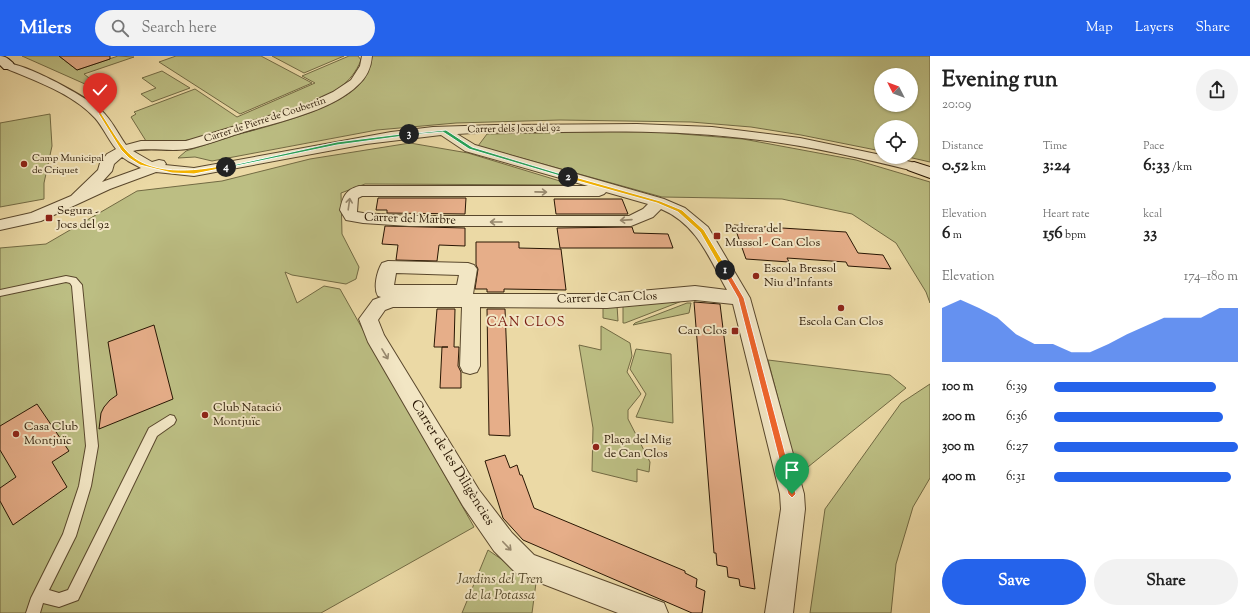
<!DOCTYPE html>
<html lang="en">
<head>
<meta charset="utf-8">
<style>
  :root { --surface:#fff; --page:#f2f2f2; --text:#222; --muted:#767676; --accent:#2563eb }
  body { margin:0; font-family:"Sorts Mill Goudy",serif; background:var(--page); color:var(--text); height:100vh; display:flex; flex-direction:column; font-size:15px; white-space:nowrap }
  * { box-sizing:border-box; margin:0 }
  p { font-size:13px; color:var(--muted) }
  .icon { flex:none; width:22px; height:22px; fill:none; stroke:currentColor; stroke-width:2; stroke-linecap:round; stroke-linejoin:round }
  .map { position:relative; flex:1; overflow:hidden }
  .drawer { display:flex; flex-direction:column; background:var(--surface); width:320px }
  .drawer>* { flex:none }
  .needle { width:26px; rotate:312deg }
  .buttons { position:absolute; left:874px; top:12px; display:grid; gap:8px }
  .buttons a { display:grid; place-items:center; width:44px; height:44px; border-radius:50%; background:var(--surface); box-shadow:0 1px 3px #0004; font-size:20px }
  .pin { position:absolute; display:grid; place-items:center; width:34px; height:34px; color:#fff; margin:-41px -17px; border-radius:50% 50% 50% 0; rotate:-45deg; box-shadow:0 0 4px #0007 }
  .pin .icon { rotate:45deg }
  .km { position:absolute; width:20px; height:20px; margin:-10px; border-radius:50%; background:#222; color:#fff; font-size:11px; line-height:20px; text-align:center }
  .round { display:grid; place-items:center; flex:none; width:42px; height:42px; border-radius:21px; background:var(--page) }
  .headline { display:flex; align-items:center; justify-content:space-between; height:68px; padding:0 12px }
  h1 { font-size:22px; font-weight:800; line-height:30px }
  .stats { display:grid; grid-template-columns:repeat(3,1fr); gap:6px; height:68px; padding:4px 12px }
  .stats div { display:grid; align-content:center }
  .stats b { font-size:17px; font-weight:800 }
  .stats small { font-size:11px; font-weight:400 }
  .stats p { font-size:11px }
  .chart { height:112px; padding:8px 12px }
  .chart p { display:flex; justify-content:space-between }
  .chart svg { width:100%; height:72px; margin-top:4px; fill:var(--accent); opacity:.7 }
  .button { display:flex; gap:8px; margin-top:auto; padding:8px 12px }
  .button a { flex:1; height:46px; border-radius:24px; background:var(--accent); color:#fff; font-size:16px; font-weight:800; line-height:46px; text-align:center }
  .button a+a { background:var(--page); color:var(--text) }
  ul { padding:0 12px; list-style:none; font-size:13px }
  li { display:grid; grid-template-columns:64px 48px 1fr; align-items:center; height:30px }
  li i { height:10px; border-radius:5px; background:var(--accent) }
  header { display:flex; align-items:center; gap:24px; box-sizing:border-box; height:56px; padding:0 20px; background:var(--accent); color:#fff }
  header strong { font-size:19px }
  nav { display:flex; gap:22px; margin-inline-start:auto; font-size:14px }
  .search { width:280px; height:36px; background:var(--page); display:flex; align-items:center; gap:10px; box-sizing:border-box; padding:0 14px; border-radius:22px; color:var(--muted); font-size:15px }
  main { display:flex; flex:1; min-height:0 }
  .map>svg:first-child { display:block }
  .green { fill:#bcbe83; stroke:#726a43; fill-rule:evenodd }
  .building { fill:#e6ae89; stroke:#281603 }
  .lines { fill:none; stroke-linecap:round; stroke-linejoin:round }
  .lane-casing { stroke:#59472c; stroke-width:2 }
  .street-casing { stroke:#59472c; stroke-width:2 }
  .secondary-casing { stroke:#281603; stroke-width:2 }
  .lane { fill:#f2e6c4; fill-rule:evenodd }
  .street { fill:#f2e6c4; fill-rule:evenodd }
  .secondary { fill:#f2e6c4; fill-rule:evenodd }
  .oneway { stroke:#97886d }
  .split-1 { fill:#f0652b; stroke:#fff }
  .split-2 { fill:#f5b400; stroke:#fff }
  .split-3 { fill:#22a559; stroke:#fff }
  .split-4 { fill:#22a559; stroke:#fff }
  .split-5 { fill:#f5b400; stroke:#fff }
  .poi-dot { fill:#8f2418; stroke:#f2e6c4; stroke-width:1.5 }
  .labels { text-anchor:middle; dominant-baseline:central; stroke-width:4; stroke-linejoin:round; paint-order:stroke }
  .far-street-label { font-size:10px; fill:#281603; stroke:#f2e6c4 }
  .far-poi-label { font-size:10px; fill:#281603; stroke:#f2e6c4; text-anchor:start }
  .poi-label { font-size:12px; fill:#281603; stroke:#f2e6c4; text-anchor:start }
  .street-label { font-size:12px; fill:#281603; stroke:#f2e6c4 }
  .neighbourhood-label { font-size:13px; letter-spacing:1px; fill:#7a1f14; stroke:#f2e6c4 }
  .near-street-label { font-size:14px; fill:#281603; stroke:#f2e6c4 }
  .near-park-label { font-size:14px; font-style:italic; fill:#544829; stroke:#f2e6c4 }
</style>
</head>
<body>
<header>
<strong>Milers</strong>
<div class="search"><svg class="icon" aria-label="search" viewBox="0 0 24 24"><circle cx="10" cy="10" r="6"/><path d="M15 15l6 6"/></svg>Search here</div>
<nav><a>Map</a><a>Layers</a><a>Share</a></nav>
</header>
<main>
<div class="map">
<svg width="930" height="557" viewBox="0 0 930 557">
  <rect width="100%" height="100%" fill="#ebd9a5"/>
  <filter id="stains"><feTurbulence type="fractalNoise" baseFrequency=".005" numOctaves="4"/><feColorMatrix values="0 0 0 0 .2 0 0 0 0 .09 0 0 0 0 .02 0 0 0 .5 -.17"/></filter>
  <radialGradient id="worn" r=".72"><stop offset=".6" stop-color="#630" stop-opacity="0"/><stop offset="1" stop-color="#630" stop-opacity=".3"/></radialGradient>
  <g class="green">
    <polygon points="22,0 59,0 77,14 118,0 134,1 84,18 99,30 94,32"/>
    <polygon points="176,0 261,0 312,27 240,58 159,6"/>
    <polygon points="272,0 344,0 304,17"/>
    <path d="M349 0H358L361 4C356 16 350 24 339 32 316 48 276 58 248 67 229 73 209 80 189 84 175 86 161 86 146 85L131 61 136 58 134 56 195 33 237 61 315 27 302 20Z"/>
    <path d="M372 0H930V106L908 101H911V71H881V95L801 79 751 71 691 66 560 64 456 67 377 74 212 105 195 101 178 102 186 95C203 90 219 84 236 79 269 70 344 52 364 23 369 16 370 8 372 0ZM881 19H911V49H881Z"/>
    <polygon points="162,15 190,32 152,46 141,38 156,32 142,22"/>
    <polygon points="50,58 52,90 44,127 44,143 0,151 0,67"/>
    <polygon points="646,75 743,83 856,104 930,126 930,247 926,236 896,187 852,158 782,143 662,141 478,90 487,78"/>
    <polygon points="410,87 468,97 573,129 365,128 341,137 342,178 359,211 356,223 346,228 292,219 285,216 297,247 324,230 340,233 474,471 321,557 0,557 0,192 46,188 137,135 222,125 310,103"/>
    <polygon points="682,245 625,267 623,267 623,249"/>
    <polygon points="687,247 691,247 689,257 633,269 635,267"/>
    <polygon points="617,249 618,265 603,262 603,251"/>
    <polygon points="601,270 630,287 632,300 627,316 641,338 628,354 628,363 650,406 649,416 637,413 637,426 592,415 593,372 579,289 601,294"/>
    <polygon points="636,293 671,298 673,367 636,361 646,338 630,313"/>
    <polygon points="768,304 890,319 906,332 798,419"/>
    <polygon points="930,328 930,422 913,451 896,508 891,557 810,557 825,453 901,347"/>
    <polygon points="488,494 536,527 532,557 462,557"/>
  </g>
  <g class="building">
    <polygon points="59,0 110,0 110,3 77,14"/>
    <polygon points="378,142 466,142 465,158 387,157 387,154 376,154"/>
    <polygon points="554,143 622,143 628,158 556,158"/>
    <polygon points="734,169 846,176 858,197 883,199 891,213 848,210 846,206 787,202 789,206 746,203"/>
    <polygon points="385,170 465,172 465,190 439,189 437,205 396,204 398,189 382,188"/>
    <polygon points="632,171 634,177 668,178 673,192 560,192 557,172"/>
    <polygon points="476,186 519,186 519,192 561,193 566,234 504,233 504,236 487,236 487,233 475,233 478,213 476,209"/>
    <polygon points="694,246 720,248 755,533 740,530 739,523 728,521 727,511 717,509 716,497 714,497"/>
    <polygon points="437,253 455,253 454,291 459,291 458,310 461,316 461,332 440,332 442,291 448,291 434,291"/>
    <polygon points="487,253 505,253 510,380 489,379"/>
    <polygon points="154,269 173,343 99,373 101,357 104,351 110,344 117,339 108,286"/>
    <polygon points="37,348 69,395 52,406 67,431 13,469 0,445 0,432 16,421 0,394 0,370"/>
    <polygon points="505,399 510,412 517,409 520,419 522,419 534,452 685,515 685,517 697,523 696,531 705,535 702,557 692,557 523,484 503,462 485,405"/>
  </g>
  <g class="lines">
    <g class="lane-casing">
      <polygon id="lane" points="66,220 76,222 82,229 98,390 91,430 76,480 49,534 59,537 68,534 149,372 170,359 174,360 176,364 174,368 157,380 78,544 59,551 43,547 40,557 26,557 31,542 63,478 79,430 86,390 72,230 70,227 66,226 0,240 0,234"/>
    </g>
    <g class="street-casing">
      <path id="street" d="M362 0H372C371 12 367 21 358 29 331 56 273 67 237 78 221 83 204 90 187 93 169 96 150 91 133 95L152 106 159 104 164 105 166 108 165 109 194 112 391 76 433 71 496 69 637 68 712 71 800 82 881 99V101H891L919 108 921 111 919 114 914 115C857 101 800 88 742 82 681 75 621 75 560 76 526 76 491 76 457 78L475 89 664 143 685 152 708 171 750 242 804 438 805 453 793 557H765L781 453 780 438 733 248 695 244 607 252 480 251V310L477 316 470 318 463 316 460 310 462 251H393L385 254 378 264 384 279 479 434 512 477 534 499 664 547 668 557H618L517 518 494 495 463 450 368 286 359 263 373 244 381 241 378 240C373 232 377 215 382 207L388 205 468 207 474 209 477 213 473 238H607L695 230 727 234C709 202 697 168 661 153L653 161 631 170H409L363 167 346 164 340 154C343 141 345 134 359 130H588L465 95 441 79 366 88 194 120 156 116 110 133 41 165 0 174V164L31 157 71 140 98 114 100 107 107 98 116 93C108 83 103 71 95 62 72 37 35 25 5 12L3 10 5 8C21 4 88 42 101 54 112 64 118 78 126 89L141 85H186L305 49 333 36 351 24 360 10ZM122 101 128 105 141 112 102 126 112 115 114 108ZM606 136 648 148 643 153 629 160H409L363 157 357 156 358 142 362 140H599L604 138ZM396 217 459 219 457 229H394Z"/>
    </g>
    <g class="secondary-casing">
      <g id="secondary">
        <path d="M0 0C6 0 12 5 15 10L14 13H4L0 9Z"/>
        <polygon points="914,106 930,111 930,122 908,114 906,111 908,108"/>
      </g>
    </g>
    <use href="#lane" class="lane"/>
    <use href="#street" class="street"/>
    <use href="#secondary" class="secondary"/>
  </g>
  <defs><path id="oneway-shaft" d="M-6 0H5M1.5-3L5.5 0L1.5 3" fill="none" stroke-width="1.6" stroke-linecap="round" stroke-linejoin="round"/></defs>
  <g class="oneway">
    <use href="#oneway-shaft" transform="translate(541 136) rotate(1)"/>
    <use href="#oneway-shaft" transform="translate(349 148) rotate(-82)"/>
    <use href="#oneway-shaft" transform="translate(626 164) rotate(176)"/>
    <use href="#oneway-shaft" transform="translate(496 166) rotate(180)"/>
    <use href="#oneway-shaft" transform="translate(385 298) rotate(59)"/>
    <use href="#oneway-shaft" transform="translate(507 490) rotate(46)"/>
  </g>
  <polygon class="split-1" points="725,212 727,213 744,242 796,438 792,442 788,438 738,242 722,214"/>
  <polygon class="split-2" points="568,119 660,145 682,154 704,174 728,214 727,216 723,216 700,176 678,156 657,147 567,122"/>
  <polygon class="split-3" points="446,74 472,91 571,121 567,122 469,93 443,76 409,79 407,78"/>
  <polygon class="split-4" points="409,77 411,79 337,89 226,112 224,111 337,86"/>
  <path class="split-5" d="M98 57H101C109 69 116 82 125 93 148 121 195 115 226 109L229 111 194 118 172 117 140 109 129 102 121 94Z"/>
  <g class="poi-dot">
    <circle cx="24" cy="108" r="4"/>
    <rect x="45" y="158" width="8" height="8" rx="2"/>
    <rect x="713" y="176" width="8" height="8" rx="2"/>
    <circle cx="756" cy="220" r="4"/>
    <circle cx="841" cy="252" r="4"/>
    <rect x="731" y="271" width="8" height="8" rx="2"/>
    <circle cx="205" cy="359" r="4"/>
    <circle cx="16" cy="378" r="4"/>
    <circle cx="596" cy="391" r="4"/>
  </g>
  <g class="labels">
    <g class="far-street-label">
      <text transform="translate(265 64) rotate(-18)">Carrer de Pierre de Coubertin</text>
      <text transform="translate(514 73) rotate(-1)">Carrer dels Jocs del 92</text>
    </g>
    <g class="far-poi-label">
      <text x="32" y="102">Camp Municipal<tspan x="32" dy="12">de Criquet</tspan></text>
    </g>
    <g class="poi-label">
      <text x="57" y="155">Segura -<tspan x="57" dy="14">Jocs del 92</tspan></text>
      <text x="725" y="173">Pedrera del<tspan x="725" dy="14">Mussol - Can Clos</tspan></text>
      <text x="764" y="213">Escola Bressol<tspan x="764" dy="14">Niu d'Infants</tspan></text>
      <text x="841" y="266" text-anchor="middle">Escola Can Clos</text>
      <text x="727" y="275" text-anchor="end">Can Clos</text>
      <text x="213" y="352">Club Natació<tspan x="213" dy="14">Montjuïc</tspan></text>
      <text x="24" y="371">Casa Club<tspan x="24" dy="14">Montjuïc</tspan></text>
      <text x="604" y="384">Plaça del Mig<tspan x="604" dy="14">de Can Clos</tspan></text>
    </g>
    <g class="street-label">
      <text transform="translate(410 163) rotate(2)">Carrer del Marbre</text>
      <text transform="translate(607 242) rotate(-2)">Carrer de Can Clos</text>
    </g>
    <g class="neighbourhood-label">
      <text x="526" y="267">CAN CLOS</text>
    </g>
    <g class="near-street-label">
      <text transform="translate(452 407) rotate(58)">Carrer de les Diligències</text>
    </g>
    <g class="near-park-label">
      <text x="500" y="524">Jardins del Tren<tspan x="500" dy="16">de la Potassa</tspan></text>
    </g>
  </g>
  <rect width="100%" height="100%" filter="url(#stains)"/>
  <rect width="100%" height="100%" fill="url(#worn)"/>
</svg>
<div class="buttons">
<a><svg class="needle" viewBox="-14 -14 28 28"><path d="M0-13l5 13h-10z" fill="#e53935"/><path d="M0 13l5-13h-10z" fill="#767676"/></svg></a>
<a><svg class="icon" aria-label="locate" viewBox="0 0 24 24"><circle cx="12" cy="12" r="6"/><path d="M12 2v4M12 18v4M2 12h4M18 12h4"/></svg></a>
</div>
<div class="pin" style="left:792px;top:438px;background:#1e9e55"><svg class="icon" aria-label="arrive" viewBox="0 0 24 24"><path d="M6 21V4h12l-3 4 3 4H6"/></svg></div>
<div class="pin" style="left:100px;top:58px;background:#d93025"><svg class="icon" aria-label="check" viewBox="0 0 24 24"><path d="M5 12l5 5 9-10"/></svg></div>
<b class="km" style="left:725px;top:214px">1</b>
<b class="km" style="left:568px;top:121px">2</b>
<b class="km" style="left:409px;top:78px">3</b>
<b class="km" style="left:226px;top:111px">4</b>
</div>
<section class="drawer">
<div class="headline"><div><h1>Evening run</h1><p>20:09</p></div><a class="round"><svg class="icon" aria-label="share" viewBox="0 0 24 24"><path d="M12 15V3M7 8l5-5 5 5M5 13v7h14v-7"/></svg></a></div>
<div class="stats">
<div><p>Distance</p><b>0.52<small> km</small></b></div>
<div><p>Time</p><b>3:24</b></div>
<div><p>Pace</p><b>6:33<small> /km</small></b></div>
</div>
<div class="stats">
<div><p>Elevation</p><b>6<small> m</small></b></div>
<div><p>Heart rate</p><b>156<small> bpm</small></b></div>
<div><p>kcal</p><b>33</b></div>
</div>
<div class="chart"><p><span>Elevation</span>174–180 m</p>
<svg viewBox="0 0 160 44" preserveAspectRatio="none"><path d="M0 44V11L10 6L20 11L30 17L40 27L50 33L60 33L70 38L80 38L90 33L100 27L110 22L120 17L130 17L140 17L150 11L160 11V44z"/></svg>
</div>
<ul>
<li><b>100 m</b>6:39<i style="width:88%"></i></li>
<li><b>200 m</b>6:36<i style="width:92%"></i></li>
<li><b>300 m</b>6:27<i style="width:100%"></i></li>
<li><b>400 m</b>6:31<i style="width:96%"></i></li>
</ul>
<div class="button"><a>Save</a><a>Share</a></div>
</section>
</main>
</body>
</html>
